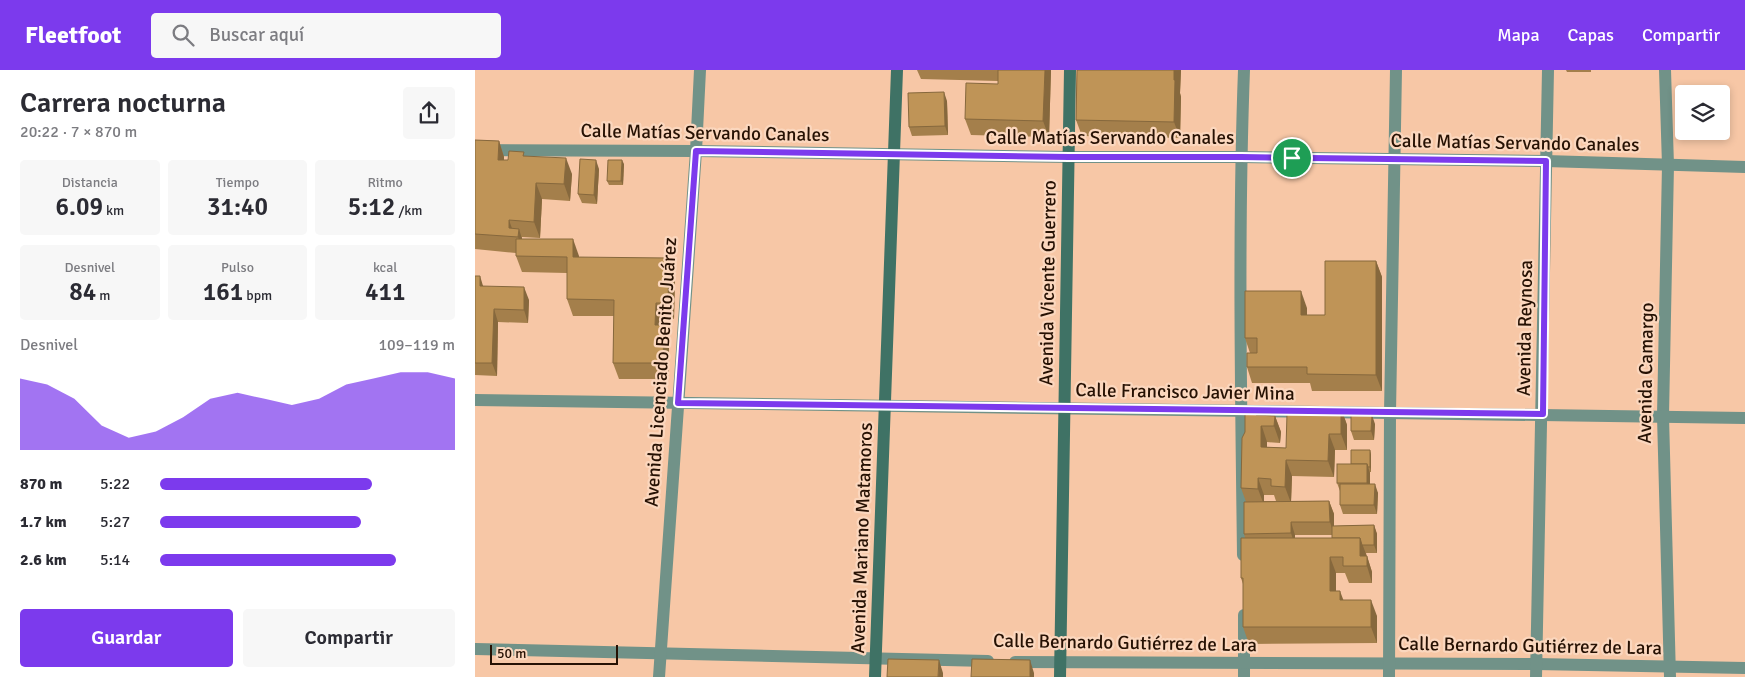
<!DOCTYPE html>
<html lang="es">
<head>
<meta charset="utf-8">
<style>
  :root { --surface:#fff; --page:#f7f7f7; --text:#2b2b33; --muted:#7c7c81; --accent:#7c3aed }
  body { margin:0; font-family:Signika,sans-serif; background:var(--page); color:var(--text); height:100vh; display:flex; flex-direction:column; font-size:19px; white-space:nowrap }
  * { box-sizing:border-box; margin:0 }
  p { font-size:16px; color:var(--muted) }
  .icon { flex:none; width:28px; height:28px; fill:none; stroke:currentColor; stroke-width:2; stroke-linecap:round; stroke-linejoin:round }
  .map { position:relative; flex:1; overflow:hidden }
  .side { display:flex; flex-direction:column; background:var(--surface); width:475px }
  .side>* { flex:none }
  .buttons { position:absolute; left:1200px; top:15px; display:grid; gap:10px }
  .buttons a { display:grid; place-items:center; width:55px; height:55px; border-radius:5px; background:var(--surface); box-shadow:0 2px 8px #0003; font-size:25px }
  .scale { position:absolute; left:15px; bottom:12px; width:128px; box-sizing:border-box; padding-left:5px; border:2px solid #261103; border-top:0; font-size:14px; line-height:18px; white-space:nowrap; color:#261103; -webkit-text-stroke:4px #fbd7be; paint-order:stroke }
  .pin { position:absolute; display:grid; place-items:center; width:42px; height:42px; color:#fff; margin:-21px; border:2px solid #fff; border-radius:50%; box-shadow:0 1px 5px #0007 }
  .round { display:grid; place-items:center; flex:none; width:52px; height:52px; border-radius:5px; background:var(--page) }
  .head { display:flex; align-items:center; justify-content:space-between; height:85px; padding:0 20px }
  h1 { font-size:28px; font-weight:600; line-height:38px }
  .metrics { display:grid; grid-template-columns:repeat(3,1fr); gap:8px; height:85px; padding:5px 20px }
  .metrics div { display:grid; align-content:center; border-radius:5px; background:var(--page); text-align:center }
  .metrics b { font-size:25px; font-weight:600 }
  .metrics small { font-size:14px; font-weight:400 }
  .metrics p { font-size:14px }
  .chart { height:140px; padding:10px 20px }
  .chart p { display:flex; justify-content:space-between }
  .chart svg { width:100%; height:90px; margin-top:5px; fill:var(--accent); opacity:.7 }
  .cta { display:flex; gap:10px; margin-top:auto; padding:10px 20px }
  .cta a { flex:1; height:58px; border-radius:5px; background:var(--accent); color:#fff; font-size:20px; font-weight:600; line-height:58px; text-align:center }
  .cta a+a { background:var(--page); color:var(--text) }
  ul { padding:0 20px; list-style:none; font-size:16px }
  li { display:grid; grid-template-columns:80px 60px 1fr; align-items:center; height:38px }
  li i { height:12px; border-radius:6px; background:var(--accent) }
  header { display:flex; align-items:center; gap:30px; box-sizing:border-box; height:70px; padding:0 25px; background:var(--accent); color:#fff }
  header strong { font-size:24px }
  nav { display:flex; gap:28px; margin-inline-start:auto; font-size:18px }
  .search { width:350px; height:45px; background:var(--page); display:flex; align-items:center; gap:12px; box-sizing:border-box; padding:0 18px; border-radius:5px; color:var(--muted); font-size:19px }
  main { display:flex; flex:1; min-height:0 }
  .map>svg:first-child { display:block }
  .lines { fill:none; stroke-linecap:round; stroke-linejoin:round }
  .minor { stroke:#719288; stroke-width:12 }
  .secondary { stroke:#3f7265; stroke-width:12 }
  .wall { fill:#a47f4b; fill-rule:evenodd }
  .shaded-wall { fill:#86683d }
  .building { fill:#bf9457; stroke:#86683d }
  .route-casing { stroke:#fff; stroke-width:10 }
  .route { stroke:#7c3aed; stroke-width:6 }
  .labels { text-anchor:middle; dominant-baseline:central; stroke-width:4.5; stroke-linejoin:round; paint-order:stroke }
  .street-label { font-size:19px; fill:#261103; stroke:#fbd7be }
</style>
</head>
<body>
<header>
<strong>Fleetfoot</strong>
<div class="search"><svg class="icon" aria-label="search" viewBox="0 0 24 24"><circle cx="10" cy="10" r="6"/><path d="M15 15l6 6"/></svg>Buscar aquí</div>
<nav><a>Mapa</a><a>Capas</a><a>Compartir</a></nav>
</header>
<main>
<section class="side">
<div class="head"><div><h1>Carrera nocturna</h1><p>20:22 · 7 × 870 m</p></div><a class="round"><svg class="icon" aria-label="share" viewBox="0 0 24 24"><path d="M12 15V3M7 8l5-5 5 5M5 13v7h14v-7"/></svg></a></div>
<div class="metrics">
<div><p>Distancia</p><b>6.09<small> km</small></b></div>
<div><p>Tiempo</p><b>31:40</b></div>
<div><p>Ritmo</p><b>5:12<small> /km</small></b></div>
</div>
<div class="metrics">
<div><p>Desnivel</p><b>84<small> m</small></b></div>
<div><p>Pulso</p><b>161<small> bpm</small></b></div>
<div><p>kcal</p><b>411</b></div>
</div>
<div class="chart"><p><span>Desnivel</span>109–119 m</p>
<svg viewBox="0 0 160 44" preserveAspectRatio="none"><path d="M0 44V9L10 12L20 19L30 32L40 38L50 35L60 28L70 19L80 16L90 19L100 22L110 19L120 12L130 9L140 6L150 6L160 9V44z"/></svg>
</div>
<ul>
<li><b>870 m</b>5:22<i style="width:72%"></i></li>
<li><b>1.7 km</b>5:27<i style="width:68%"></i></li>
<li><b>2.6 km</b>5:14<i style="width:80%"></i></li>
</ul>
<div class="cta"><a>Guardar</a><a>Compartir</a></div>
</section>
<div class="map">
<svg width="1270" height="607" viewBox="0 0 1270 607">
  <rect width="100%" height="100%" fill="#f7c7a6"/>
  <g class="lines">
    <g class="minor">
      <polyline points="1190,0 1193,95 1188,346 1195,607"/>
      <polyline points="0,80 221,81 594,87 766,87 1071,91 1270,97"/>
      <polyline points="0,330 1270,348"/>
      <path d="M768 485C766 323 763 161 769 0"/>
      <polyline points="769,545 769,607"/>
      <polyline points="0,579 513,591"/>
      <polyline points="540,592 1061,594 1270,598"/>
      <polyline points="184,607 221,81 225,0"/>
      <polyline points="914,607 915,343 921,0"/>
      <polyline points="1061,607 1073,0"/>
    </g>
    <g class="secondary">
      <polyline points="400,607 422,0"/>
      <polyline points="585,607 595,0"/>
    </g>
  </g>
  <g class="wall">
    <polygon points="442,0 576,0 574,67 496,65 490,49 523,14 523,11 446,9"/>
    <polygon points="602,0 706,0 705,23 706,27 705,68 607,66 601,50"/>
    <polygon points="1091,0 1116,0 1116,2 1092,2"/>
    <polygon points="472,31 473,65 437,66 434,57"/>
    <polygon points="0,70 24,71 29,87 29,90 33,90 50,86 97,104 95,131 67,129 65,168 47,167 47,169 104,186 104,187 200,205 199,249 187,249 187,255 189,255 194,271 194,309 144,309 138,293 139,246 98,246 92,229 92,203 47,202 41,186 41,183 0,179"/>
    <polygon points="149,94 148,115 134,115 132,111"/>
    <polygon points="124,99 122,134 107,133 103,124"/>
    <polygon points="901,191 907,207 907,321 837,321 835,313 777,313 772,297 775,283 770,268 832,238 832,245 850,245"/>
    <polygon points="0,206 8,216 54,230 53,253 23,252 22,306 0,305"/>
    <path d="M781 338 783 345 800 346 806 362 805 373 792 372V377L811 378 854 345 866 338 872 355V380H860L859 407 817 406 816 431H854L859 444V456L899 455 902 464V483H891L897 502V513H874L870 503H861V521L868 530 902 546V573L774 574 768 557V514L766 508 770 468 769 464 771 432 766 418ZM789 425H799L801 431H789ZM820 465H857V468H820Z"/>
    <polygon points="900,354 899,370 879,370 876,361"/>
    <polygon points="895,380 896,385 896,402 895,402 895,414 903,423 902,444 868,444 865,435 865,421 862,413 876,394"/>
  </g>
  <g class="shaded-wall">
    <polygon points="570,0 576,0 574,67 568,51"/>
    <polygon points="699,0 706,0 705,23 706,27 705,68 699,52"/>
    <polygon points="469,22 472,31 473,65 470,56"/>
    <polygon points="24,71 29,87 29,106 23,90"/>
    <polygon points="91,88 97,104 95,131 89,114"/>
    <polygon points="121,90 124,99 122,134 119,125"/>
    <polygon points="147,90 149,94 148,115 146,111"/>
    <polygon points="61,113 67,129 65,168 59,152"/>
    <polygon points="34,150 40,167 34,158"/>
    <polygon points="44,159 49,175 49,183 43,167"/>
    <polygon points="98,169 104,186 104,203 98,187"/>
    <polygon points="194,188 200,205 199,249 193,233"/>
    <polygon points="901,191 907,207 907,321 901,305"/>
    <polygon points="5,206 9,219 5,216"/>
    <polygon points="49,217 54,230 53,253 49,240"/>
    <polygon points="826,221 832,238 832,261 826,245"/>
    <polygon points="181,233 187,249 186,271 180,255"/>
    <polygon points="19,239 23,252 22,306 17,293"/>
    <polygon points="189,255 194,271 194,309 188,293"/>
    <polygon points="781,338 792,372 792,393 786,377 781,345"/>
    <polygon points="866,338 872,355 872,380 866,364"/>
    <polygon points="897,345 900,354 899,370 896,361"/>
    <polygon points="800,346 806,362 805,373 799,356"/>
    <polygon points="854,364 860,380 859,407 853,391"/>
    <polygon points="895,380 896,385 896,402 895,397"/>
    <polygon points="811,390 817,406 816,433 810,417"/>
    <polygon points="892,394 895,403 895,421 892,413"/>
    <polygon points="783,408 789,425 789,435 783,419"/>
    <polygon points="900,414 903,423 902,444 899,435"/>
    <polygon points="854,431 859,444 859,465 855,452"/>
    <polygon points="816,452 820,465 820,476 816,463"/>
    <polygon points="899,455 902,464 902,483 899,475"/>
    <polygon points="885,468 891,484 891,496 885,486"/>
    <polygon points="892,486 897,502 897,513 892,496"/>
    <polygon points="855,487 861,503 861,537 855,521"/>
    <polygon points="865,521 871,537 865,530"/>
    <polygon points="896,530 902,546 902,573 896,557"/>
    <polygon points="464,590 468,603 468,607 463,607"/>
    <polygon points="555,590 559,603 559,607 555,607"/>
  </g>
  <g class="building">
    <polygon points="523,0 570,0 568,51 490,49 491,13 523,14"/>
    <polygon points="602,0 699,0 699,10 700,10 699,52 601,50"/>
    <polygon points="469,22 470,56 434,57 433,23"/>
    <polygon points="0,70 24,71 23,90 33,90 34,81 49,82 48,86 91,88 89,114 61,113 59,152 34,150 34,158 44,159 43,167 0,164"/>
    <polygon points="105,89 121,90 119,125 103,124"/>
    <polygon points="133,90 147,90 146,111 132,111"/>
    <polygon points="41,169 98,169 98,187 194,188 193,233 181,233 180,255 189,255 188,293 138,293 139,230 92,229 92,187 41,186"/>
    <polygon points="850,191 901,191 901,305 832,304 832,297 772,297 772,283 782,283 782,268 770,268 770,221 826,221 826,245 850,245"/>
    <polygon points="0,206 5,206 5,216 49,217 49,240 19,239 17,293 0,293"/>
    <polygon points="770,338 781,338 781,345 800,346 799,356 786,356 786,377 811,378 812,344 854,345 854,338 866,338 866,364 854,364 853,391 811,390 810,417 796,416 796,409 783,408 783,419 766,418 767,368 770,362"/>
    <polygon points="876,345 897,345 896,361 876,361"/>
    <polygon points="876,380 895,380 895,397 893,397 892,394 876,394"/>
    <rect x="862" y="394" width="30" height="19"/>
    <polygon points="865,414 900,414 899,435 865,435"/>
    <polygon points="854,431 855,452 816,452 816,463 769,464 769,432"/>
    <polygon points="899,455 899,475 887,475 885,468 857,468 857,456"/>
    <polygon points="766,468 885,468 885,486 892,486 892,496 868,496 868,487 855,487 855,521 865,521 865,530 896,530 896,557 768,557 768,508 766,508"/>
    <polygon points="413,589 464,590 463,607 412,607"/>
    <polygon points="497,589 555,590 555,607 496,607"/>
  </g>
  <g class="lines">
    <g class="route-casing">
      <polygon id="route" points="221,81 594,87 766,87 1071,91 1068,344 203,333"/>
    </g>
    <use href="#route" class="route"/>
  </g>
  <g class="labels">
    <g class="street-label">
      <text transform="translate(230 63) rotate(1)">Calle Matías Servando Canales</text>
      <text x="635" y="68">Calle Matías Servando Canales</text>
      <text transform="translate(1040 73) rotate(1)">Calle Matías Servando Canales</text>
      <text transform="translate(573 213) rotate(-89)">Avenida Vicente Guerrero</text>
      <text transform="translate(1050 258) rotate(-89)">Avenida Reynosa</text>
      <text transform="translate(186 302) rotate(-86)">Avenida Licenciado Benito Juárez</text>
      <text transform="translate(1171 303) rotate(-89)">Avenida Camargo</text>
      <text transform="translate(710 322) rotate(1)">Calle Francisco Javier Mina</text>
      <text transform="translate(387 468) rotate(-88)">Avenida Mariano Matamoros</text>
      <text transform="translate(650 573) rotate(1)">Calle Bernardo Gutiérrez de Lara</text>
      <text transform="translate(1055 576) rotate(1)">Calle Bernardo Gutiérrez de Lara</text>
    </g>
  </g>
</svg>
<div class="buttons">
<a><svg class="icon" aria-label="layers" viewBox="0 0 24 24"><path d="M12 4l9 5-9 5-9-5zM3 14l9 5 9-5"/></svg></a>
</div>
<div class="scale">50 m</div>
<div class="pin" style="left:817px;top:88px;background:#1e9e55"><svg class="icon" aria-label="arrive" viewBox="0 0 24 24"><path d="M6 21V4h12l-3 4 3 4H6"/></svg></div>
</div>
</main>
</body>
</html>
